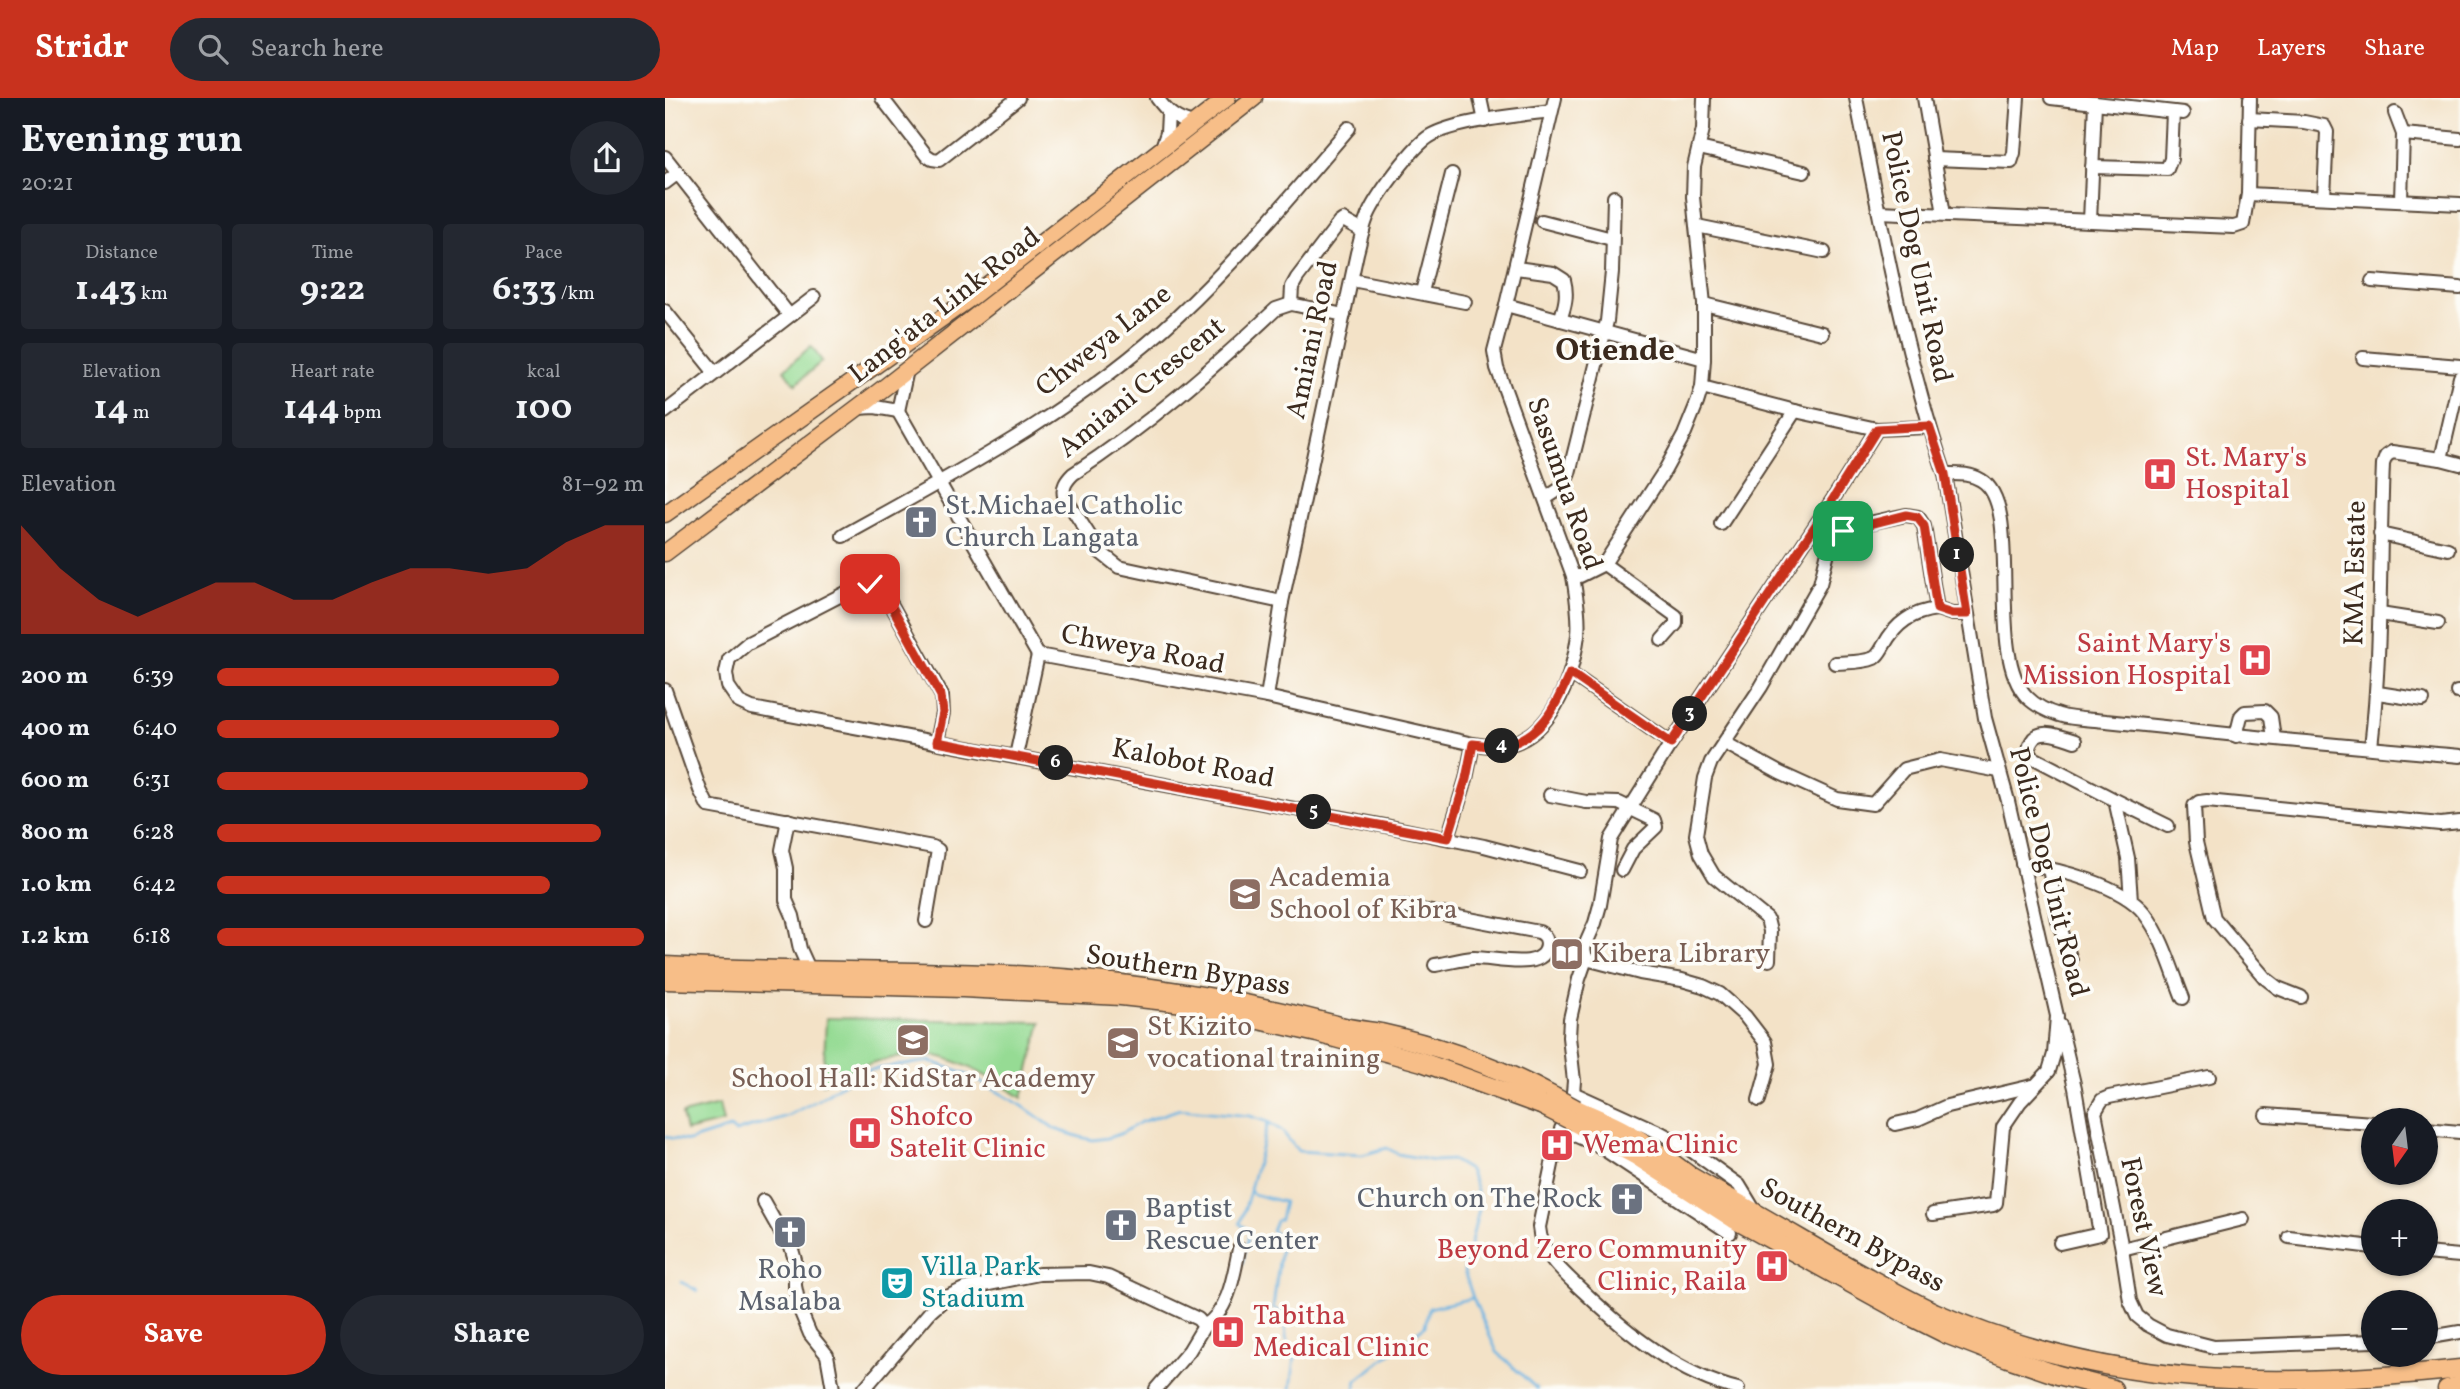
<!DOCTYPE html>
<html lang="en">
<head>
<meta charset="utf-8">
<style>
  :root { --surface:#171b24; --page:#242831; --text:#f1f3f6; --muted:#9ea1a6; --accent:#c8321e }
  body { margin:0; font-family:Vollkorn,serif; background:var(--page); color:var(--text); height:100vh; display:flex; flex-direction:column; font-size:26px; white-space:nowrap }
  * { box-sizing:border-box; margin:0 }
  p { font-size:23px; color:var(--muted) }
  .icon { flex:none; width:38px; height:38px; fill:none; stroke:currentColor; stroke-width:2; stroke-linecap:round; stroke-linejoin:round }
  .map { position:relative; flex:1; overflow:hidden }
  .drawer { display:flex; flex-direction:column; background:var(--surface); width:665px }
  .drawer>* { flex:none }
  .needle { width:46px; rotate:194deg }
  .buttons { position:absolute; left:1696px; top:1010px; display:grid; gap:14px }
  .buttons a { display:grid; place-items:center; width:77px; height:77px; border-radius:50%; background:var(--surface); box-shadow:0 2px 5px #0004; font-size:35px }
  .pin { position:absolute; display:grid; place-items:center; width:60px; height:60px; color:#fff; margin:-30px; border-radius:14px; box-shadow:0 4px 10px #0006 }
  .km { position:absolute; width:35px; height:35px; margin:-18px; border-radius:50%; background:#222; color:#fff; font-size:19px; line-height:35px; text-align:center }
  .round { display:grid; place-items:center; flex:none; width:74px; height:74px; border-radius:37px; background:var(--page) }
  .head { display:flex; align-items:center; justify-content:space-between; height:119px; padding:0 21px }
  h1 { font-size:38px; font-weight:700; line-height:52px }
  .figures { display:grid; grid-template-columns:repeat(3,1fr); gap:10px; height:119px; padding:7px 21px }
  .figures div { display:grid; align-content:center; border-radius:7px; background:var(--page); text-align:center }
  .figures b { font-size:35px; font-weight:700 }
  .figures small { font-size:19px; font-weight:400 }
  .figures p { font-size:19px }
  .chart { height:196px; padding:14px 21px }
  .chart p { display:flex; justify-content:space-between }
  .chart svg { width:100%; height:126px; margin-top:7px; fill:var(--accent); opacity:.7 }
  .cta { display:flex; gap:14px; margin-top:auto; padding:14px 21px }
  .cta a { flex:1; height:80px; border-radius:42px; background:var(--accent); color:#fff; font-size:28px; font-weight:700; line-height:80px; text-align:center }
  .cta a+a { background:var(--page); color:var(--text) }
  ul { padding:0 21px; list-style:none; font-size:23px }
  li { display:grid; grid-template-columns:112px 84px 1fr; align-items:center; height:52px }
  li i { height:18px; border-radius:9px; background:var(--accent) }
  header { display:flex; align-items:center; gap:42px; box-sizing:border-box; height:98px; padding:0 35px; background:var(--accent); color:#fff }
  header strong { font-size:33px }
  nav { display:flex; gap:38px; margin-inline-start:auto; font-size:24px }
  .search { width:490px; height:63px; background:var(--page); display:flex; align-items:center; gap:18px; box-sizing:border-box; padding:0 24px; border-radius:38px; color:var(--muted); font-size:26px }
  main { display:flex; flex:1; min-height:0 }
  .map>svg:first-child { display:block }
  .green { fill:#96db94; stroke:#688259; stroke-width:2 }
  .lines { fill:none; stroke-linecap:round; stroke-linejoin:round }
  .stream { stroke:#6bb4e3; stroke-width:2.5 }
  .minor-casing { stroke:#574637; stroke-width:16 }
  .major-casing { stroke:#574637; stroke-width:19 }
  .highway-casing { stroke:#574637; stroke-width:21 }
  .minor { stroke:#fff; stroke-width:12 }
  .major { stroke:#f7be88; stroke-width:16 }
  .highway { stroke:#f7be88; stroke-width:18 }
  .highway-bridge-casing { stroke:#574637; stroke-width:21; stroke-linecap:butt }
  .highway-bridge { stroke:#f7be88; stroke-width:18 }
  .route-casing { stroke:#fff; stroke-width:14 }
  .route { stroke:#c8321e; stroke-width:9 }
  .labels { text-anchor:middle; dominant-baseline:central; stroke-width:7; stroke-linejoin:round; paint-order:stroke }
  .street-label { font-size:28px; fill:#3b2a1e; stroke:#fdfcf7 }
  .health-label { font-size:28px; fill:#be3a42; stroke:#fdfcf7; text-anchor:start }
  .worship-label { font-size:28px; fill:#5b616d; stroke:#fdfcf7; text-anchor:start }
  .education-label { font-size:28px; fill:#785e54; stroke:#fdfcf7; text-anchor:start }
  .culture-label { font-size:28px; fill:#0d838f; stroke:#fdfcf7; text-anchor:start }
  .quarter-label { font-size:32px; font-weight:bold; fill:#3b2a1e; stroke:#fdfcf7 }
</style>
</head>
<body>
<header>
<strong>Stridr</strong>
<div class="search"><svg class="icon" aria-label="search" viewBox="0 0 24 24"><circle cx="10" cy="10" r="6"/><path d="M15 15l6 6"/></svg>Search here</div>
<nav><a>Map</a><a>Layers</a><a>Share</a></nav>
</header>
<main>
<section class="drawer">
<div class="head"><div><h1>Evening run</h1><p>20:21</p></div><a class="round"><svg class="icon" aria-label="share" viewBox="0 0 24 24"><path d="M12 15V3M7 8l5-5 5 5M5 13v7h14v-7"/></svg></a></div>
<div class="figures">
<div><p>Distance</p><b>1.43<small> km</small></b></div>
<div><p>Time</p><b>9:22</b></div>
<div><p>Pace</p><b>6:33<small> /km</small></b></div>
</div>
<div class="figures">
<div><p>Elevation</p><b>14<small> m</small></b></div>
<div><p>Heart rate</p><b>144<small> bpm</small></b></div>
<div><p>kcal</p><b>100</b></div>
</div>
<div class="chart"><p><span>Elevation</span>81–92 m</p>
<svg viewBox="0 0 160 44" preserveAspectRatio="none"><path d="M0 44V6L10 21L20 32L30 38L40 32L50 26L60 26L70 32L80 32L90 26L100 21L110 21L120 23L130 21L140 12L150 6L160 6V44z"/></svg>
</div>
<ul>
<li><b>200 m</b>6:39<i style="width:80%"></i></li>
<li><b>400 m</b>6:40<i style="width:80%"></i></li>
<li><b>600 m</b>6:31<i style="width:87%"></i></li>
<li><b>800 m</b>6:28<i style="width:90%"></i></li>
<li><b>1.0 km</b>6:42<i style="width:78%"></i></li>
<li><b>1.2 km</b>6:18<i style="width:100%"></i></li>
</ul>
<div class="cta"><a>Save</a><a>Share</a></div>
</section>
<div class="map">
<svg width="1795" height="1291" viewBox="0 0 1795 1291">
  <rect width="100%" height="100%" fill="#fdfcf7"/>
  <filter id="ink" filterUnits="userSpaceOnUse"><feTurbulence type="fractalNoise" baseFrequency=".0143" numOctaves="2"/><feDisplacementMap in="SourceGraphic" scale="14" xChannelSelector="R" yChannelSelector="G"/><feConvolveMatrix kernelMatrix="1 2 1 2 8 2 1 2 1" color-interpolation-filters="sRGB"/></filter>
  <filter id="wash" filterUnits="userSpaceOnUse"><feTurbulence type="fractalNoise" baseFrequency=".00686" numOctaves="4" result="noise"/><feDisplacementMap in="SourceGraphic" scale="28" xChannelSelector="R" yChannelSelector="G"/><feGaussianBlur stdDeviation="1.57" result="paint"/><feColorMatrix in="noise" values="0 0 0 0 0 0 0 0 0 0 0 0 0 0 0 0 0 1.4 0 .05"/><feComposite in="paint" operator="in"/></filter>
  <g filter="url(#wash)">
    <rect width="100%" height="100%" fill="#f3e2c7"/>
    <g class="green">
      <polygon points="146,248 157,263 131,286 119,272"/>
      <path d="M161 920H163L376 924 357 1000C336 985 289 958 263 957 224 957 192 967 158 985Z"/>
      <polygon points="54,1007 58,1024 21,1033 17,1016"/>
    </g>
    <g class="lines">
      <g class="stream">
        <polyline points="603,1025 585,1091 588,1096 619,1104 615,1121 611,1123 607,1133 617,1140 608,1210 620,1216 621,1240 630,1258 626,1291"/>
        <polyline points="0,1039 24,1043 65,1030 70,1034 122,1018 153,1002 197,973 265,963 305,978 356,1007 390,1031 415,1039 428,1042 442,1040 455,1036 476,1024 515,1011 585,1018 603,1024 617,1033 633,1053 697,1057 722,1050 733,1056 770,1063 787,1062 804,1072 810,1086 815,1107 799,1173 808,1200 832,1254 872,1291"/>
        <polyline points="577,1166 585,1133 575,1126 585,1093"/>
        <polyline points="16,1184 33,1193"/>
        <polyline points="537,1239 543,1239 564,1210 567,1203"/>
        <polyline points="690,1291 692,1282 760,1228 764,1210 808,1200"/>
      </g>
    </g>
  </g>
  <g filter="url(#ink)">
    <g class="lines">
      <g class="minor-casing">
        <g id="minor">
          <polyline points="217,0 261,57 267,61 274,62 353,0"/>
          <path d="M492 0C503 15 511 22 529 26"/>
          <polyline points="815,0 820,23"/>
          <polyline points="890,0 841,207 1039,261 1037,289 1032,305 1019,337 1000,372 939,466 915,478 908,478"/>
          <polyline points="1039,0 1038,31 1029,69 1028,99 1039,206 1039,261"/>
          <path d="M1191 0C1216 126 1239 254 1280 376 1292 376 1305 375 1316 382 1360 407 1319 555 1362 599 1370 607 1383 614 1394 617 1409 622 1426 621 1441 623 1460 625 1480 627 1499 629 1598 641 1696 649 1795 658"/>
          <polyline points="1259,0 1279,116"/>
          <polyline points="1386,0 1518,15"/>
          <polyline points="1730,15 1738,36 1736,102"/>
          <polyline points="1584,21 1639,24 1659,28 1662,34 1659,99"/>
          <polyline points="1738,36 1795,41"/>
          <polyline points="1034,50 1139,74"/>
          <polyline points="496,52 502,35 503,15"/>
          <polyline points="0,59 124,217"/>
          <polyline points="1269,61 1346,64 1349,55 1353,0"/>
          <polyline points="1427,69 1502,71 1506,61 1508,14"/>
          <polyline points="0,85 13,75"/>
          <polyline points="1583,96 1585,0"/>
          <polyline points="1214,114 1569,129 1578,126 1583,96 1795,106"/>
          <polyline points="877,123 947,141"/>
          <polyline points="1425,123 1430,5"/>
          <polyline points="1032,128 1159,154"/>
          <path d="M851 170 888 175 899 182C903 197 900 208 895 222"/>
          <polyline points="687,182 800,204"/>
          <polyline points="1707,183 1795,190"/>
          <polyline points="757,194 787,76"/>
          <polyline points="626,206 627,189 632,180 674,125 678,122 698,133"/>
          <polyline points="1039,206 1157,235"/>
          <polyline points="0,213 50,275"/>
          <polyline points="1698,260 1795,268"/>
          <polyline points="1037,289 1130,313 1212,331 1264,329"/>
          <polyline points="192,310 210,309 233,313"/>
          <path d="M233 313 373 557 602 599 808 646C816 647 827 649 835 648 886 643 907 581 913 537 915 518 911 498 908 478L832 270 829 253 841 207"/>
          <polyline points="233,313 242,272"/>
          <polyline points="0,314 149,199"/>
          <polyline points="1776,361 1795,279"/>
          <polyline points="881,400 898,389 904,375 942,223 947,174 949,99"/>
          <polyline points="1056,426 1130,313"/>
          <polyline points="1715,436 1783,451"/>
          <path d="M178 438C295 373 415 310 513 218 575 160 629 94 684 30"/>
          <polyline points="939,466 1011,518 1011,526 997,542"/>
          <path d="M617 504 454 469 435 454 399 398C397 389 401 383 408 376 481 329 547 271 611 211L626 206 679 217"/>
          <polyline points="1715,516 1773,525"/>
          <path d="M1170 565C1181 564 1198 565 1209 560 1214 557 1216 552 1219 547 1231 525 1247 514 1272 511"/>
          <polyline points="905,575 1006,645"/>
          <polyline points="0,592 35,692 43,708 268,749 273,752 261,823"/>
          <polyline points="1792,594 1795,594"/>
          <polyline points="1713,595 1758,602"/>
          <path d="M602 599 617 504 692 155C696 141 698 126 705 113 714 95 748 48 765 38 790 23 856 17 886 13"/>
          <polyline points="1571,638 1576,618 1580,614 1600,613 1606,619 1609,640"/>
          <path d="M1410 643C1397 639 1375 629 1367 643 1363 649 1364 653 1367 659L1450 702 1463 760 1466 802"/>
          <path d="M272 644 278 615 277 598 221 497C213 487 204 484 192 489L83 545 64 561 61 575 63 588 74 604 87 610 721 728 819 748 915 773"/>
          <polyline points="1060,645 1115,675 1172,701 1208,706 1239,671 1275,662 1334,673"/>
          <path d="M1706 649C1717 555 1714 461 1718 366L1721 358 1727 354 1776 361 1795 366"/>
          <polyline points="351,658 373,557"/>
          <polyline points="885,697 921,704 954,705 989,722 991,729 968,751 957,772"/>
          <polyline points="1450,702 1503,728"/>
          <polyline points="123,722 117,752 121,770 121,802 128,818 135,851 145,873"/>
          <polyline points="783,740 801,681 808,646"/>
          <path d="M1357 766C1393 771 1458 787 1480 816 1498 839 1507 873 1518 900"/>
          <polyline points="1384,770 1393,822 1406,862"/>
          <path d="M735 808 874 834C880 837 882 840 882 847 880 875 827 859 808 860 796 861 783 865 770 867"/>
          <polyline points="882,850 919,850"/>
          <polyline points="921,861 975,875 1017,882 1038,888 1055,896 1080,918 1100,944 1104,966 1094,1002"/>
          <polyline points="1104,862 1105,833 1102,821 1049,778 1036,756 1031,737 1040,680 1046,664 1096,589 1155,486 1166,442 1172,436 1186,429 1241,417 1253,419 1259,428 1272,511 1287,516 1302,516"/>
          <polyline points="1636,899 1613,890 1600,880 1549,820 1531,744 1529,708 1534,704 1542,703 1775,726 1795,724"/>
          <polyline points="1544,979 1444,999 1437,1002 1430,1014 1457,1151 1465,1203 1472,1218 1483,1227 1502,1237 1549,1249 1708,1243"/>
          <polyline points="908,995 996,1035 1020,1048 1074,1087 1091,1115"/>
          <polyline points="1601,1017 1708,1025"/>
          <polyline points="1230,1026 1253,1021 1282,1008 1367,988"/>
          <polyline points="896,1031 934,1048 1065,1135"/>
          <polyline points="1760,1031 1795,1034"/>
          <polyline points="98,1103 115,1133 125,1145 130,1162 130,1188 135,1212 145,1236 162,1257 168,1291"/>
          <polyline points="1268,1116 1328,1107 1331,1105 1338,1029 1355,1004 1384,973 1389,956 1392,918 1343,703 1320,620 1280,376"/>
          <polyline points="1624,1139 1708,1149"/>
          <polyline points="1395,1145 1435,1136 1410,990 1395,927"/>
          <polyline points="1457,1151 1578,1121"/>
          <polyline points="1760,1155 1795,1158"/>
          <path d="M539 1228C564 1214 569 1176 574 1151"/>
          <polyline points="1760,1240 1795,1234"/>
          <polyline points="199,1291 265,1214 282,1199 299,1191 374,1176 424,1175 443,1179 533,1221 539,1228 524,1253 491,1291"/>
          <path d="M1073 1291C1014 1277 962 1235 919 1194 899 1175 876 1157 874 1129L890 1052 908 995 909 983 904 939 905 921 914 881 921 861 919 850 930 825 935 807 946 741 1006 645 1168 401 1212 331"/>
        </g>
      </g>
      <g class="major-casing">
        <g id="major">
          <polyline points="0,416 307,199 562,0"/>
          <polyline points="0,455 220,289 589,0"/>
        </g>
      </g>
      <g class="highway-casing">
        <g id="highway">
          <path d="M0 868C122 875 244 871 366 878 472 884 576 902 679 929 691 932 704 933 716 935 775 948 836 970 889 999"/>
          <polyline points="0,882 298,890 456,898 519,905 652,935 757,964 876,1007"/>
          <path d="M911 1011C929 1019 947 1026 964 1036 985 1047 1005 1064 1025 1078 1037 1085 1049 1092 1062 1099 1131 1137 1198 1180 1269 1214 1443 1291 1608 1291 1795 1271"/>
          <polyline points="909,1024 970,1057 1069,1121 1247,1219 1281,1236 1343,1260 1393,1277 1448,1291"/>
          <polyline points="1782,1291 1795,1288"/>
        </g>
      </g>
      <use href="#minor" class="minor"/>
      <use href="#major" class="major"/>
      <use href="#highway" class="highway"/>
      <g class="highway-bridge-casing">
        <g id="highway-bridge">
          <polyline points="889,999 911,1011"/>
          <polyline points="876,1007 909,1024"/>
        </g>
      </g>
      <use href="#highway-bridge" class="highway-bridge"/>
    </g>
  </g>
  <g class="lines" filter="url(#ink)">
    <g class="route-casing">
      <path id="route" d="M205 486 215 491 220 496 276 598 278 615 272 644 783 740 801 681 808 646C817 647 827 649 836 648 876 642 891 608 905 575L1006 645 1168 401 1212 331 1264 328 1280 376 1302 516H1287L1272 511 1259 428 1252 419 1241 417 1178 433"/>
    </g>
    <use href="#route" class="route"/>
  </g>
  <defs>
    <g id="hospital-square" transform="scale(1.75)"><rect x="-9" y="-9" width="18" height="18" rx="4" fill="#e0444e" stroke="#fdfcf7"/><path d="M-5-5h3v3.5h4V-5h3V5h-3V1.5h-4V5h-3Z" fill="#fff"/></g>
    <g id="church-square" transform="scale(1.75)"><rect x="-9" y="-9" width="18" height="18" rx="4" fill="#6b7280" stroke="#fdfcf7"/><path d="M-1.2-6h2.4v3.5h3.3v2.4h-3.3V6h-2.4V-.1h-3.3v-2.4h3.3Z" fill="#fff"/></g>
    <g id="school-square" transform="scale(1.75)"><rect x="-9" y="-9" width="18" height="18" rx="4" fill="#8d6e63" stroke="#fdfcf7"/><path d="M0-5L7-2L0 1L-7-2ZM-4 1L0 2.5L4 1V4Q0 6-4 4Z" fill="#fff"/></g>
    <g id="library-square" transform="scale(1.75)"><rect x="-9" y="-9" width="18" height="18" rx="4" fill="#8d6e63" stroke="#fdfcf7"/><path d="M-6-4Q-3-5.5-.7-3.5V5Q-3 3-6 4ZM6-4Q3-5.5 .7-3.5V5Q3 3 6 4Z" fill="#fff"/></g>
    <g id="university-square" transform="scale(1.75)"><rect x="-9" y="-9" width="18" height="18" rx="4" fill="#8d6e63" stroke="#fdfcf7"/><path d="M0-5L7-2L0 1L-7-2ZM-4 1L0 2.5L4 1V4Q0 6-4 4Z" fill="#fff"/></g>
    <g id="theatre-square" transform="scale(1.75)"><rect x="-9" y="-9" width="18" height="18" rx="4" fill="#0f9aa8" stroke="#fdfcf7"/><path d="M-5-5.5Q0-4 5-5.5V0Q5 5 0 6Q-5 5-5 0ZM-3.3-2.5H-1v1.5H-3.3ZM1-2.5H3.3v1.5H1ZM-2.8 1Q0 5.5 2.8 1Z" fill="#fff"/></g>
  </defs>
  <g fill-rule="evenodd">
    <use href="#hospital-square" x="1495" y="376"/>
    <use href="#church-square" x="256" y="424"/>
    <use href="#hospital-square" x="1590" y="562"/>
    <use href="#school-square" x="580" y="796"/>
    <use href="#library-square" x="902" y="856"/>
    <use href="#school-square" x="248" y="942"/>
    <use href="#university-square" x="458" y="945"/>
    <use href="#hospital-square" x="200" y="1035"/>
    <use href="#hospital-square" x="892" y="1047"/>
    <use href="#church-square" x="962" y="1101"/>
    <use href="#church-square" x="456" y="1127"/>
    <use href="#church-square" x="125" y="1134"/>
    <use href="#hospital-square" x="1107" y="1168"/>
    <use href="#theatre-square" x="232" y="1185"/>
    <use href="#hospital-square" x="563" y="1234"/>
  </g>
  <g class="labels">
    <g class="street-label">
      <text transform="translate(1251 159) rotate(78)">Police Dog Unit Road</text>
      <text transform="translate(280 208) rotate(-38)">Lang'ata Link Road</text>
      <text transform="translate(648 242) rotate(-78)">Amiani Road</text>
      <text transform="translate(439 243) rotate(-38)">Chweya Lane</text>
      <text transform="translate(477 290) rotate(-39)">Amiani Crescent</text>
      <text transform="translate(899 386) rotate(71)">Sasumua Road</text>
      <text transform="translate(1691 475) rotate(-89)">KMA Estate</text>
      <text transform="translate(478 552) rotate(11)">Chweya Road</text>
      <text transform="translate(528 666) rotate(11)">Kalobot Road</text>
      <text transform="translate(1383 774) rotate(76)">Police Dog Unit Road</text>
      <text transform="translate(523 873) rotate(9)">Southern Bypass</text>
      <text transform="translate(1478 1129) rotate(78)">Forest View</text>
      <text transform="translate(1187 1138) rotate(29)">Southern Bypass</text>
    </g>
    <g class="health-label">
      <text x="1520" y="360">St. Mary's<tspan x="1520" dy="32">Hospital</tspan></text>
      <text x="1566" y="546" text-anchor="end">Saint Mary's<tspan x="1566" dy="32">Mission Hospital</tspan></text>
      <text x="224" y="1019">Shofco<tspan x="224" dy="32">Satelit Clinic</tspan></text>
      <text x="917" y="1047">Wema Clinic</text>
      <text x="1082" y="1152" text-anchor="end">Beyond Zero Community<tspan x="1082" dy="32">Clinic, Raila</tspan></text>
      <text x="588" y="1218">Tabitha<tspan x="588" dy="32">Medical Clinic</tspan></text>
    </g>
    <g class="worship-label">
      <text x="280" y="408">St.Michael Catholic<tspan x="280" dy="32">Church Langata</tspan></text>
      <text x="937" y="1101" text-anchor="end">Church on The Rock</text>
      <text x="480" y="1111">Baptist<tspan x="480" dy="32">Rescue Center</tspan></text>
      <text x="125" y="1172" text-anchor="middle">Roho<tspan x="125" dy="32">Msalaba</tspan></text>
    </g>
    <g class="education-label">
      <text x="604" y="780">Academia<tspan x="604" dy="32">School of Kibra</tspan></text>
      <text x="926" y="856">Kibera Library</text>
      <text x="482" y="929">St Kizito<tspan x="482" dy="32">vocational training</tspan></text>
      <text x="248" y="981" text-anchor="middle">School Hall: KidStar Academy</text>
    </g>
    <g class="culture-label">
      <text x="256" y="1169">Villa Park<tspan x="256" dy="32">Stadium</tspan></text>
    </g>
    <g class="quarter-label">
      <text x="950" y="254">Otiende</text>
    </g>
  </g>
</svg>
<div class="buttons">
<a><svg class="needle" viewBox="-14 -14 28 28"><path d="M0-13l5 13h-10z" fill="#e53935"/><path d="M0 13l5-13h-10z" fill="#9ea1a6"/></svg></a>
<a>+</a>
<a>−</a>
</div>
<div class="pin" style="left:1178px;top:433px;background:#1e9e55"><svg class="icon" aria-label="arrive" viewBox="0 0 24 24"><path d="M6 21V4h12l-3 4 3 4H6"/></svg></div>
<div class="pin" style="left:205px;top:486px;background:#d93025"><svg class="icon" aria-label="check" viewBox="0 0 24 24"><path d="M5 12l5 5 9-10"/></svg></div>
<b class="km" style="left:1292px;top:457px">1</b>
<b class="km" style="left:1025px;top:616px">3</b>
<b class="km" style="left:837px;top:648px">4</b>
<b class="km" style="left:649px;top:714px">5</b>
<b class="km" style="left:391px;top:665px">6</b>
</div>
</main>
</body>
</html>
